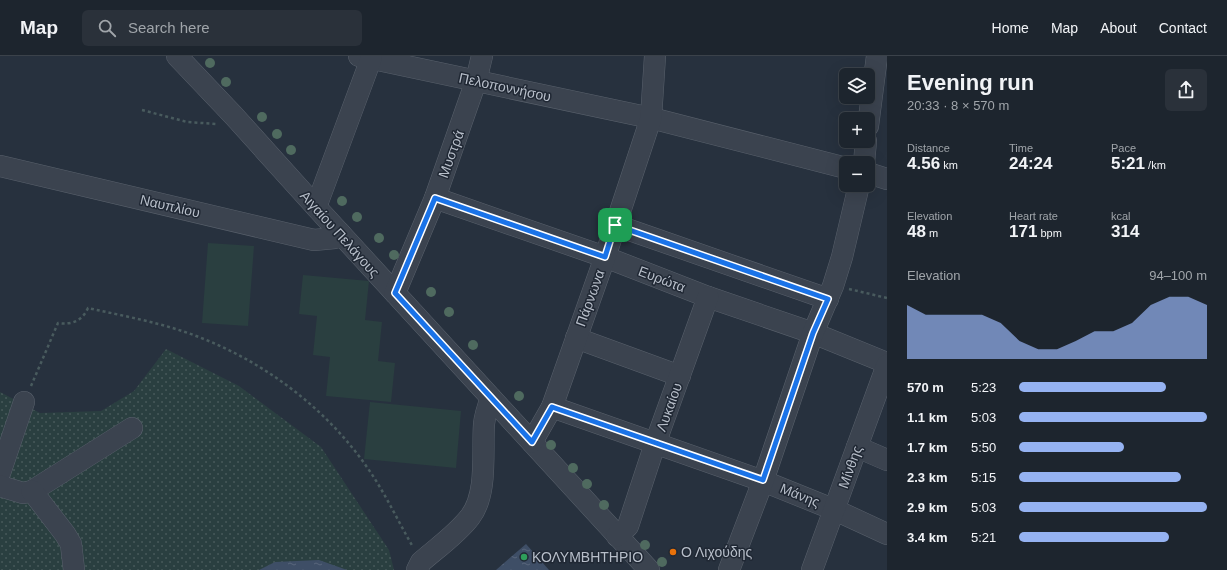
<!DOCTYPE html>
<html lang="en">
<head>
<meta charset="utf-8">
<style>
  :root { --surface:#1d252e; --page:#2a313a; --text:#f1f3f6; --muted:#a0a5aa; --line:#3b424a; --accent:#95b2f1 }
  body { margin:0; font-family:Helvetica,sans-serif; background:var(--page); color:var(--text); height:100vh; display:flex; flex-direction:column; font-size:15px; white-space:nowrap }
  * { box-sizing:border-box; margin:0 }
  p { font-size:13px; color:var(--muted) }
  .icon { flex:none; width:22px; height:22px; fill:none; stroke:currentColor; stroke-width:2; stroke-linecap:round; stroke-linejoin:round }
  .map { position:relative; flex:1; overflow:hidden }
  .details { display:flex; flex-direction:column; background:var(--surface); width:340px }
  .details>* { flex:none }
  .controls { position:absolute; left:839px; top:12px; display:grid; gap:8px }
  .controls a { display:grid; place-items:center; width:36px; height:36px; border-radius:6px; background:var(--surface); box-shadow:0 4px 16px #0002,0 0 0 1px var(--line); font-size:20px }
  .pin { position:absolute; display:grid; place-items:center; width:34px; height:34px; color:#fff; margin:-17px; border-radius:8px; box-shadow:0 2px 6px #0006 }
  .round { display:grid; place-items:center; flex:none; width:42px; height:42px; border-radius:6px; background:var(--page) }
  .summary { display:flex; align-items:center; justify-content:space-between; height:68px; padding:0 20px }
  h1 { font-size:22px; font-weight:700; line-height:30px }
  .metrics { display:grid; grid-template-columns:repeat(3,1fr); gap:6px; height:68px; padding:4px 20px }
  .metrics div { display:grid; align-content:center }
  .metrics b { font-size:17px; font-weight:700 }
  .metrics small { font-size:11px; font-weight:400 }
  .metrics p { font-size:11px }
  .chart { height:112px; padding:8px 20px }
  .chart p { display:flex; justify-content:space-between }
  .chart svg { width:100%; height:72px; margin-top:4px; fill:var(--accent); opacity:.7 }
  ul { padding:0 20px; list-style:none; font-size:13px }
  li { display:grid; grid-template-columns:64px 48px 1fr; align-items:center; height:30px }
  li i { height:10px; border-radius:5px; background:var(--accent) }
  header { display:flex; align-items:center; gap:24px; box-sizing:border-box; height:56px; padding:0 20px; background:var(--surface); border-bottom:1px solid var(--line) }
  header strong { font-size:19px }
  nav { display:flex; gap:22px; margin-inline-start:auto; font-size:14px }
  .search { width:280px; height:36px; background:var(--page); display:flex; align-items:center; gap:10px; box-sizing:border-box; padding:0 14px; border-radius:6px; color:var(--muted); font-size:15px }
  main { display:flex; flex:1; min-height:0 }
  .map>svg:first-child { display:block }
  .grass { fill:url(#grass-dots) }
  .garden { fill:#2a3f40 }
  .water { fill:url(#water-ripples) }
  .lines { fill:none; stroke-linecap:round; stroke-linejoin:round }
  .minor-casing { stroke:#59616c; stroke-width:22 }
  .path { stroke:#495b5e; stroke-width:2.5; stroke-dasharray:3 3; stroke-linecap:butt }
  .minor { stroke:#3b434f; stroke-width:21 }
  .tree { fill:#4f6a5f }
  .route-casing { stroke:#fff; stroke-width:8 }
  .route { stroke:#1a73e8; stroke-width:5 }
  .food-dot { fill:#e8710a; stroke:#202834; stroke-width:1.5 }
  .leisure-dot { fill:#2e9e5b; stroke:#202834; stroke-width:1.5 }
  .labels { text-anchor:middle; dominant-baseline:central; stroke-width:3; stroke-linejoin:round; paint-order:stroke }
  .street-label { font-size:14px; fill:#b7bec9; stroke:#202834 }
  .poi-label { font-size:14px; fill:#b7bec9; stroke:#202834; text-anchor:start }
</style>
</head>
<body>
<header>
<strong>Map</strong>
<div class="search"><svg class="icon" aria-label="search" viewBox="0 0 24 24"><circle cx="10" cy="10" r="6"/><path d="M15 15l6 6"/></svg>Search here</div>
<nav><a>Home</a><a>Map</a><a>About</a><a>Contact</a></nav>
</header>
<main>
<div class="map">
<svg width="887" height="514" viewBox="0 0 887 514">
  <defs>
    <pattern id="grass-dots" width="8" height="8" patternUnits="userSpaceOnUse"><rect width="8" height="8" fill="#2a3f40"/><path d="M2 2h.1M6 6h.1" fill="none" stroke="#47595a" stroke-width="1.8" stroke-linecap="round"/></pattern>
    <pattern id="water-ripples" width="26" height="14" patternUnits="userSpaceOnUse"><rect width="26" height="14" fill="#3e4e66"/><path d="M2 4q2-2 4 0t4 0M15 11q2-2 4 0t4 0" fill="none" stroke="#58667b"/></pattern>
  </defs>
  <rect width="100%" height="100%" fill="#27313e"/>
  <polygon class="grass" points="166,293 239,330 321,391 389,494 394,514 0,514 0,336 40,357 101,355 134,335"/>
  <g class="garden">
    <polygon points="208,187 254,190 248,270 202,267"/>
    <polygon points="303,219 369,225 365,264 382,266 378,305 395,307 391,346 326,340 330,301 313,299 317,260 299,258"/>
    <polygon points="370,346 461,355 456,412 364,403"/>
  </g>
  <g class="water">
    <polygon points="526,488 549,514 496,514"/>
    <polygon points="319,504 347,514 259,514 275,506"/>
  </g>
  <g class="lines">
    <g class="minor-casing">
      <g id="minor">
        <polyline points="177,0 234,60 316,151 649,514"/>
        <polyline points="359,0 651,62 846,112"/>
        <polyline points="868,70 877,0"/>
        <polyline points="864,107 866,85"/>
        <polyline points="0,110 314,184 335,182 340,177"/>
        <polyline points="868,117 887,123"/>
        <polyline points="435,142 605,201 708,241 813,277 887,307"/>
        <polyline points="316,151 371,3"/>
        <polyline points="615,169 828,243"/>
        <polyline points="395,237 435,142 476,25 482,0"/>
        <polyline points="576,282 680,320"/>
        <polyline points="552,351 763,425 835,454 887,478"/>
        <polyline points="532,386 552,351 605,201 651,62 655,0"/>
        <polyline points="857,391 887,404"/>
        <polyline points="0,417 24,346"/>
        <polyline points="0,430 23,437 32,435 132,372"/>
        <polyline points="32,435 65,478 71,488 74,514"/>
        <polyline points="617,480 628,470 655,388 708,241"/>
        <path d="M417 514 421 506C437 492 457 478 470 461 488 438 482 396 484 368 485 359 488 350 491 342"/>
        <polyline points="729,514 763,425 813,277 833,230 842,201 859,129"/>
        <polyline points="812,514 887,309"/>
      </g>
    </g>
    <g class="path">
      <polyline points="142,54 187,66 217,68"/>
      <polyline points="849,233 887,242"/>
      <path d="M31 330 58 267C72 269 82 265 88 252 119 259 152 265 182 275 258 300 327 351 371 417 387 441 399 467 413 491"/>
    </g>
    <use href="#minor" class="minor"/>
  </g>
  <g class="tree">
    <circle cx="210" cy="7" r="5"/>
    <circle cx="226" cy="26" r="5"/>
    <circle cx="262" cy="61" r="5"/>
    <circle cx="277" cy="78" r="5"/>
    <circle cx="291" cy="94" r="5"/>
    <circle cx="342" cy="145" r="5"/>
    <circle cx="357" cy="161" r="5"/>
    <circle cx="379" cy="182" r="5"/>
    <circle cx="394" cy="199" r="5"/>
    <circle cx="431" cy="236" r="5"/>
    <circle cx="449" cy="256" r="5"/>
    <circle cx="473" cy="289" r="5"/>
    <circle cx="519" cy="340" r="5"/>
    <circle cx="551" cy="389" r="5"/>
    <circle cx="573" cy="412" r="5"/>
    <circle cx="587" cy="428" r="5"/>
    <circle cx="604" cy="449" r="5"/>
    <circle cx="645" cy="489" r="5"/>
    <circle cx="662" cy="506" r="5"/>
  </g>
  <g class="lines">
    <g class="route-casing">
      <polygon id="route" points="435,142 605,201 615,169 828,243 813,277 763,424 552,351 532,386 395,237"/>
    </g>
    <use href="#route" class="route"/>
  </g>
  <circle class="food-dot" cx="673" cy="496" r="4"/>
  <circle class="leisure-dot" cx="524" cy="501" r="4"/>
  <g class="labels">
    <g class="street-label">
      <text transform="translate(505 31) rotate(12)">Πελοποννήσου</text>
      <text transform="translate(451 98) rotate(-70)">Μυστρά</text>
      <text transform="translate(170 150) rotate(13)">Ναυπλίου</text>
      <text transform="translate(340 178) rotate(48)">Αιγαίου Πελάγους</text>
      <text transform="translate(662 223) rotate(21)">Ευρώτα</text>
      <text transform="translate(590 242) rotate(-70)">Πάρνωνα</text>
      <text transform="translate(669 351) rotate(-70)">Λυκαίου</text>
      <text transform="translate(850 411) rotate(-70)">Μίνθης</text>
      <text transform="translate(800 439) rotate(22)">Μάνης</text>
    </g>
    <g class="poi-label">
      <text x="681" y="496">Ο Λιχούδης</text>
      <text x="532" y="501">ΚΟΛΥΜΒΗΤΗΡΙΟ</text>
    </g>
  </g>
</svg>
<div class="controls">
<a><svg class="icon" aria-label="layers" viewBox="0 0 24 24"><path d="M12 4l9 5-9 5-9-5zM3 14l9 5 9-5"/></svg></a>
<a>+</a>
<a>−</a>
</div>
<div class="pin" style="left:615px;top:169px;background:#1e9e55"><svg class="icon" aria-label="arrive" viewBox="0 0 24 24"><path d="M6 21V4h12l-3 4 3 4H6"/></svg></div>
</div>
<section class="details">
<div class="summary"><div><h1>Evening run</h1><p>20:33 · 8 × 570 m</p></div><a class="round"><svg class="icon" aria-label="share" viewBox="0 0 24 24"><path d="M12 15V3M7 8l5-5 5 5M5 13v7h14v-7"/></svg></a></div>
<div class="metrics">
<div><p>Distance</p><b>4.56<small> km</small></b></div>
<div><p>Time</p><b>24:24</b></div>
<div><p>Pace</p><b>5:21<small> /km</small></b></div>
</div>
<div class="metrics">
<div><p>Elevation</p><b>48<small> m</small></b></div>
<div><p>Heart rate</p><b>171<small> bpm</small></b></div>
<div><p>kcal</p><b>314</b></div>
</div>
<div class="chart"><p><span>Elevation</span>94–100 m</p>
<svg viewBox="0 0 160 44" preserveAspectRatio="none"><path d="M0 44V11L10 17L20 17L30 17L40 17L50 22L60 33L70 38L80 38L90 33L100 27L110 27L120 22L130 11L140 6L150 6L160 11V44z"/></svg>
</div>
<ul>
<li><b>570 m</b>5:23<i style="width:78%"></i></li>
<li><b>1.1 km</b>5:03<i style="width:100%"></i></li>
<li><b>1.7 km</b>5:50<i style="width:56%"></i></li>
<li><b>2.3 km</b>5:15<i style="width:86%"></i></li>
<li><b>2.9 km</b>5:03<i style="width:100%"></i></li>
<li><b>3.4 km</b>5:21<i style="width:80%"></i></li>
</ul>
</section>
</main>
</body>
</html>
